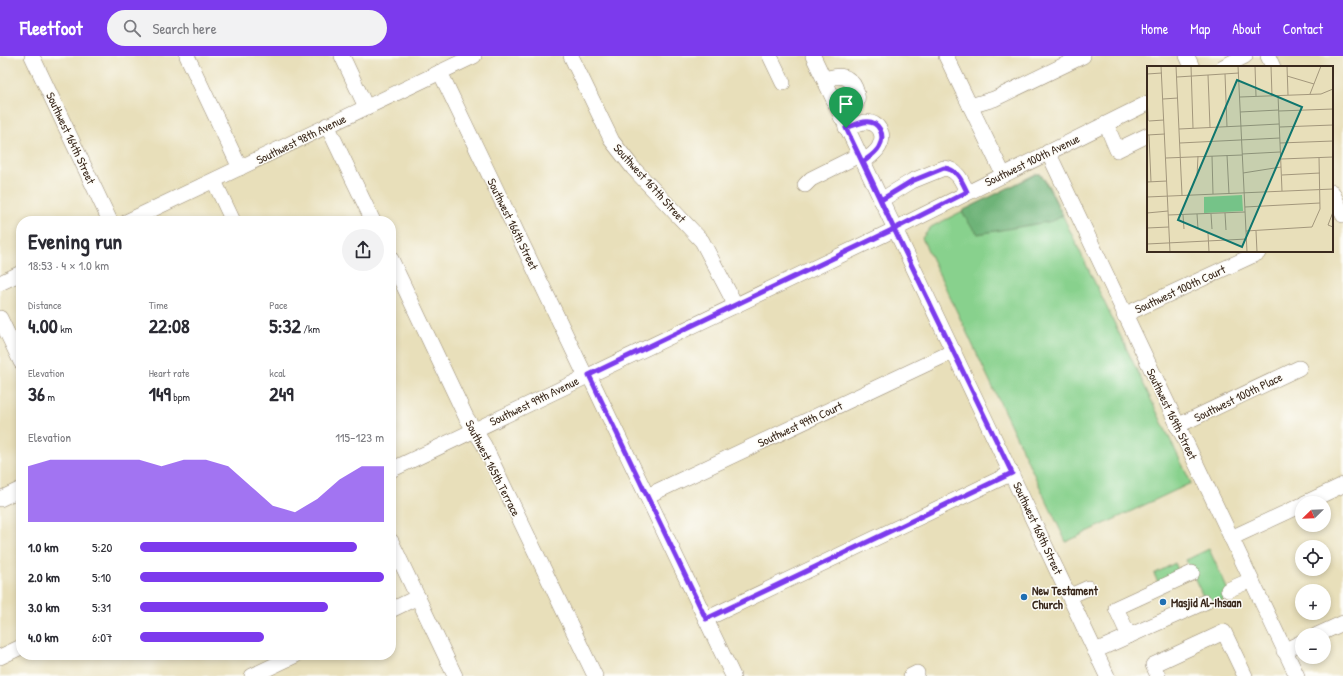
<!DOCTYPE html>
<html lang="en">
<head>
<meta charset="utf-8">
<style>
  :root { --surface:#fff; --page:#f2f2f3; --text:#2b2b33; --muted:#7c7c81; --accent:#7c3aed }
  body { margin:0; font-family:"Patrick Hand",sans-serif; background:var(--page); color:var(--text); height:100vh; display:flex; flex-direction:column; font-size:15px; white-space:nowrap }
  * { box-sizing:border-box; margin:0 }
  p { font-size:13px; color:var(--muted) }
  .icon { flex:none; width:22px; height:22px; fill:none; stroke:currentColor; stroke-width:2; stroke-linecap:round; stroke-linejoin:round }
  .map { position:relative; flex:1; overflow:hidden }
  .panel { position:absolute; left:16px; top:160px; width:380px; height:444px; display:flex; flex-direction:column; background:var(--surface); border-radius:16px; box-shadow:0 2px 6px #0003 }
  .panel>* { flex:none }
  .needle { width:26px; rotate:247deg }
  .tools { position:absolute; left:1295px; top:440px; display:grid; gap:8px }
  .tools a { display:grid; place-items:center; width:36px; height:36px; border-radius:50%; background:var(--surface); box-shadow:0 2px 6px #0003; font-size:20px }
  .pin { position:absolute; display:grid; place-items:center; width:34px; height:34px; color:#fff; margin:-41px -17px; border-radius:50% 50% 50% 0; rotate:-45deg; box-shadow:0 0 4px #0007 }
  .pin .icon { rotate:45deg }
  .round { display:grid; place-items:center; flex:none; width:42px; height:42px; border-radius:21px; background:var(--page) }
  .summary { display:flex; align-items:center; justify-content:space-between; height:68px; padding:0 12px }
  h1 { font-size:22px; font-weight:700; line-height:30px }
  .stats { display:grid; grid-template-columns:repeat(3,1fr); gap:6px; height:68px; padding:4px 12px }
  .stats div { display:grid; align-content:center }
  .stats b { font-size:20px; font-weight:700 }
  .stats small { font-size:11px; font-weight:400 }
  .stats p { font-size:11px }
  .chart { height:112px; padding:8px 12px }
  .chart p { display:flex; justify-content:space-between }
  .chart svg { width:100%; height:72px; margin-top:4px; fill:var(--accent); opacity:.7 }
  ul { padding:0 12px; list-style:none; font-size:13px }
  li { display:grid; grid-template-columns:64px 48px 1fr; align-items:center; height:30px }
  li i { height:10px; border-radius:5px; background:var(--accent) }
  header { display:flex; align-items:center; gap:24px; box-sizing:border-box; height:56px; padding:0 20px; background:var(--accent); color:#fff }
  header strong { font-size:19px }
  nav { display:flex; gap:22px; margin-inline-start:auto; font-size:14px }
  .search { width:280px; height:36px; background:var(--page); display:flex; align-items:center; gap:10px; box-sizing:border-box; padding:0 14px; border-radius:22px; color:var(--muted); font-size:15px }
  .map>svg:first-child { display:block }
  .green { fill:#88d18d; stroke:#627e56 }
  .forest { fill:#6eb378; stroke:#546e4b }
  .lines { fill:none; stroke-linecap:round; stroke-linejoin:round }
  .minor-casing { stroke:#92846c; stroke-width:16 }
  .minor { stroke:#fff; stroke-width:15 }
  .route-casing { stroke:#fff; stroke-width:8 }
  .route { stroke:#7c3aed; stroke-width:5 }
  .poi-dot { fill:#1f6fb2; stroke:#fdfcf7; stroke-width:1.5 }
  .labels { text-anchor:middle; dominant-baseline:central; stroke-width:3; stroke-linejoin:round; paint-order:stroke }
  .street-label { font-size:12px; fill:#3b2a1e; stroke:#fdfcf7 }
  .poi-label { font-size:12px; font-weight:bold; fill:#3b2a1e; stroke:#fdfcf7; text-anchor:start }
  .inset-road { fill:none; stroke:#a3977c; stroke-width:1 }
  .view { fill:#0f766e; fill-opacity:0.15; stroke:#0f766e; stroke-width:2 }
  .inset-edge { fill:none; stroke:#3b2a1e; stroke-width:2 }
</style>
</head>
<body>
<header>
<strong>Fleetfoot</strong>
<div class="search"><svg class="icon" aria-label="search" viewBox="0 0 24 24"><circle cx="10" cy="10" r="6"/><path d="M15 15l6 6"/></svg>Search here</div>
<nav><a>Home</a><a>Map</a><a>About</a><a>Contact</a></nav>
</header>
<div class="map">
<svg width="1343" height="620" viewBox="0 0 1343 620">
  <rect width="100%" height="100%" fill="#fdfcf7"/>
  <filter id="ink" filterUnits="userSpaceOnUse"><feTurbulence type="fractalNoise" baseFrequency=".025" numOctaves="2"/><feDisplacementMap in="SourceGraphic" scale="8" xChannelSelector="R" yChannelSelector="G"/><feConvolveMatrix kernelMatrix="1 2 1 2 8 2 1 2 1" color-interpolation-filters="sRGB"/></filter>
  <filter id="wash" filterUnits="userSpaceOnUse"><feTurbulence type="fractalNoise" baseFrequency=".012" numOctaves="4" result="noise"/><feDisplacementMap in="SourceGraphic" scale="16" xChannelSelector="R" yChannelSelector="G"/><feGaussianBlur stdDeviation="0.9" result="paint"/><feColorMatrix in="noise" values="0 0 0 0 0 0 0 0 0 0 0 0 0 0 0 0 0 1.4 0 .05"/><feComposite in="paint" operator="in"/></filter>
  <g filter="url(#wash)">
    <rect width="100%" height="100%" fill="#e8dfba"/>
    <g class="green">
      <polygon points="1036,118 1041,118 1049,131 1191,427 1066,486 922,182 931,171"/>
      <polygon points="1209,493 1231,541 1208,551 1186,504"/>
      <polygon points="1175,507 1180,518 1159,528 1154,518"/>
    </g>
    <polygon class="forest" points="1036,118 1041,118 1063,159 1053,165 978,178 968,166 962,155"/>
  </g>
  <g filter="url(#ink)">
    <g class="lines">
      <g class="minor-casing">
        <g id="minor">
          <polyline points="32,0 110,165"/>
          <polyline points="187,0 240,112"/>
          <polyline points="342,0 366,51"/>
          <polyline points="571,0 612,85 633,112 702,185 736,250"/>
          <polyline points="770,0 783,27"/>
          <polyline points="813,0 1107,620"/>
          <polyline points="946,0 1003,118"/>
          <polyline points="1187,0 1192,11"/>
          <polyline points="1268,0 1273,11"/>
          <polyline points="1223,11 1245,0"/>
          <polyline points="440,16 586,321"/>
          <path d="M824 23C831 21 841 18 848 23 856 28 861 44 854 51 851 55 845 58 841 61"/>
          <polyline points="970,50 994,43 1083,0"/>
          <polyline points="1106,68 1117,94 1148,79"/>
          <polyline points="327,69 373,165"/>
          <path d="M846 72C852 70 859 67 864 66 879 65 886 79 879 91 876 97 868 102 863 106"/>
          <polyline points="1048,96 1297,620"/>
          <polyline points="214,125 233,165"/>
          <polyline points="805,129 811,123 859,99"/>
          <polyline points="1332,136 1343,159"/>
          <path d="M881 144 912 125 944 112C957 113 962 125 967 136"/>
          <polyline points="128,165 474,0"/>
          <polyline points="391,203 466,361 484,389 595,620"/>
          <polyline points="0,227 21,217"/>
          <polyline points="1124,259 1258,197"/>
          <polyline points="0,262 21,306"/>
          <polyline points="589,319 733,620"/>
          <polyline points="1177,370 1299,312"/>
          <polyline points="391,414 883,179 1148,47"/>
          <polyline points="647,440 954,295"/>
          <polyline points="0,443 21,433"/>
          <polyline points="1305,447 1343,429"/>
          <polyline points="1231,482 1302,449"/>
          <polyline points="391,485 455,620"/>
          <polyline points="1228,534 1251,524"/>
          <polyline points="1070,540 1088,532"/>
          <polyline points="391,554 418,541"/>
          <polyline points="706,563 1012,417"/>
          <polyline points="1317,579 1343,567"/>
          <polyline points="1129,580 1116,552 1192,517"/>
          <polyline points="1095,595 1205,546"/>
          <polyline points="1284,595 1302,586"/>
          <polyline points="0,601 21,591"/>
          <polyline points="252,620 296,599"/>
          <polyline points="911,620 917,617"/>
          <polyline points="1158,620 1153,609 1224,576 1245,620"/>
        </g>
      </g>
      <use href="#minor" class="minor"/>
    </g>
  </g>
  <g class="lines" filter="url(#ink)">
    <g class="route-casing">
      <path id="route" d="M846 72 894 173 589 319 706 563 1012 417 894 173 967 136C962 125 957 113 944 112L912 125 881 144 863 106C868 102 876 97 879 91 886 79 879 64 864 66 859 67 852 70 846 72"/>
    </g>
    <use href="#route" class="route"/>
  </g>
  <g class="poi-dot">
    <circle cx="1024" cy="541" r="4"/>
    <circle cx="1163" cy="546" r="4"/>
  </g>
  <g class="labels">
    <g class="street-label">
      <text transform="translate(71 82) rotate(65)">Southwest 164th Street</text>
      <text transform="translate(301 83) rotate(-26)">Southwest 98th Avenue</text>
      <text transform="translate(1032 104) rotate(-26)">Southwest 100th Avenue</text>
      <text transform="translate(650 127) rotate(48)">Southwest 167th Street</text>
      <text transform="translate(513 168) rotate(64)">Southwest 166th Street</text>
      <text transform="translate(1180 233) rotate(-25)">Southwest 100th Court</text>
      <text transform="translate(1238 341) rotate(-26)">Southwest 100th Place</text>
      <text transform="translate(534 345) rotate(-26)">Southwest 99th Avenue</text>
      <text transform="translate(1172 358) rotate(64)">Southwest 169th Street</text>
      <text transform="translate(800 368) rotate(-25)">Southwest 99th Court</text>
      <text transform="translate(493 412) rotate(63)">Southwest 165th Terrace</text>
      <text transform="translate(1038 472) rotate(65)">Southwest 168th Street</text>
    </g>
    <g class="poi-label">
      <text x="1032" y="534">New Testament<tspan x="1032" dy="14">Church</tspan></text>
      <text x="1171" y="546">Masjid Al-Ihsaan</text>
    </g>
  </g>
  <g transform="translate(1147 10)">
    <rect width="186" height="186" fill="#e8dfba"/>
    <path d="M95 129 96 145 57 147V131Z" fill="#88d18d"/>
    <path class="inset-road" d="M14 0 23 186M29 0 35 129M44 0 46 62M91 0 100 186M108 0 109 30M124 0 125 30M140 0 141 29M0 8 15 7M78 8 80 61M61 9 63 61M140 10 167 18M30 11 92 7M0 24 1 55M163 28 174 0M131 29 135 125M93 31 174 28 186 23M16 33 31 32M132 45 186 43M93 46 132 44M2 55 17 54M94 60 132 58M133 61 186 59M32 63 94 60M0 69 18 68M2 69 4 116M33 77 133 72M133 77 186 75M95 88 133 86M80 89 82 128M65 90 66 128M19 92 95 89M134 93 186 91M96 107 134 101M135 109 173 107M50 110 51 90M0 116 20 115M0 131 186 123M98 141 173 137M186 146 181 159 186 161M0 147 21 145M78 147 79 164M50 148 51 163M64 148 65 163M21 149 98 146M36 149 37 163M0 162 22 161M99 165 165 161 173 143 172 91M109 165 110 186M61 167 62 186M0 178 100 173"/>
    <path class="view" d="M90 14 155 41 95 181 31 154Z"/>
    <rect width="186" height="186" class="inset-edge"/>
  </g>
</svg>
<div class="tools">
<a><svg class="needle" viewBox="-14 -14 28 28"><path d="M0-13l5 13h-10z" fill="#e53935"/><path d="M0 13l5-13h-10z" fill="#7c7c81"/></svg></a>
<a><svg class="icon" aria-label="locate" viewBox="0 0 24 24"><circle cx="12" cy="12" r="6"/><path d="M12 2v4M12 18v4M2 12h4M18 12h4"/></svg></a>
<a>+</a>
<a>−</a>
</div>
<div class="pin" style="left:846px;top:72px;background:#1e9e55"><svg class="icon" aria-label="arrive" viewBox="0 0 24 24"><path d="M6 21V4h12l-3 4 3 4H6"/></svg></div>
<section class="panel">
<div class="summary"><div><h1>Evening run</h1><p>18:53 · 4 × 1.0 km</p></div><a class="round"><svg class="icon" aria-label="share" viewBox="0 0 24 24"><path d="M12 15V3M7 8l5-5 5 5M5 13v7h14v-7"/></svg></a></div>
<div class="stats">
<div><p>Distance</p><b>4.00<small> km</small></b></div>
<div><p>Time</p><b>22:08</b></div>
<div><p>Pace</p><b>5:32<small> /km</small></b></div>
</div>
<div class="stats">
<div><p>Elevation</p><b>36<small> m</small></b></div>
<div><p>Heart rate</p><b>149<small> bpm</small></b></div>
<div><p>kcal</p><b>249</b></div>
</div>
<div class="chart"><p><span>Elevation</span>115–123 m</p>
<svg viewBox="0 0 160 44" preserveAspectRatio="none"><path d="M0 44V10L10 6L20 6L30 6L40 6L50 6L60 10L70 6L80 6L90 10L100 22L110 34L120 38L130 30L140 18L150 10L160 10V44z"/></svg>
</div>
<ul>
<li><b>1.0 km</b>5:20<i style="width:89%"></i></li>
<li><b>2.0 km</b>5:10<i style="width:100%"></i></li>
<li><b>3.0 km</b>5:31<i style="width:77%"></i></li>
<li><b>4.0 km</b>6:07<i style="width:51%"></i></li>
</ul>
</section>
</div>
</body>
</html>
